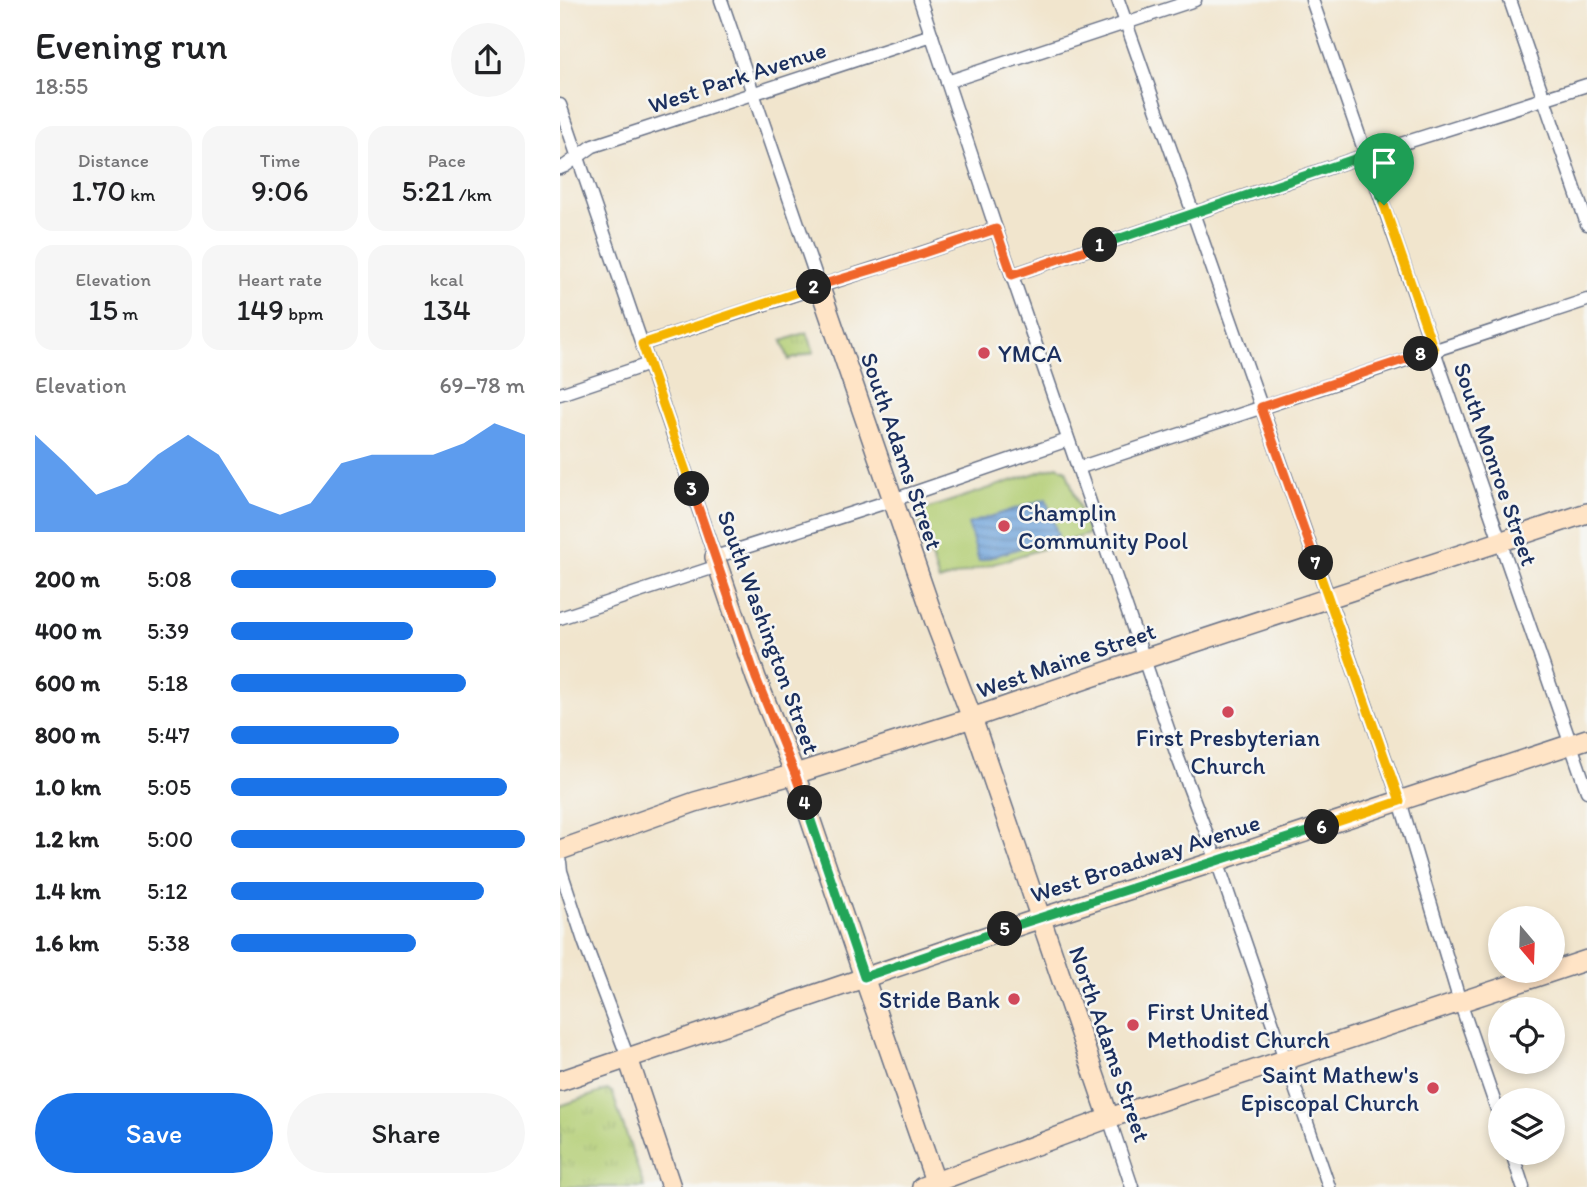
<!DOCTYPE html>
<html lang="en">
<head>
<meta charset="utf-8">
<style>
  :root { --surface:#fff; --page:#f6f6f6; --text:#202124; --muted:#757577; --accent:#1a73e8 }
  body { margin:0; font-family:Itim,sans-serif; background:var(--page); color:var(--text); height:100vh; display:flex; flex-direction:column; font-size:26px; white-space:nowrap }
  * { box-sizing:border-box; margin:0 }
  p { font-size:23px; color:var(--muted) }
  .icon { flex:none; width:38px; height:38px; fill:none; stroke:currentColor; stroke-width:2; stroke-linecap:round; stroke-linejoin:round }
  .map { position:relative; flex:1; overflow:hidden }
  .panel { display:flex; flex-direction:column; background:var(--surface); width:560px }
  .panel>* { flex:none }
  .needle { width:46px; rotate:161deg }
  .tools { position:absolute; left:928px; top:906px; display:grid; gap:14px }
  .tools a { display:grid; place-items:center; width:77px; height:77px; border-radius:50%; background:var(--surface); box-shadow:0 4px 10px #0003; font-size:35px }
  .pin { position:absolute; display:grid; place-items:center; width:60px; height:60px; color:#fff; margin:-72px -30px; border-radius:50% 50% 50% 0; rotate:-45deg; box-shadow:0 0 7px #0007 }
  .pin .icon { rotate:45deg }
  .km { position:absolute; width:35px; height:35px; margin:-18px; border-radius:50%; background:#222; color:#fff; font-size:19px; line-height:35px; text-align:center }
  .round { display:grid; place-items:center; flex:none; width:74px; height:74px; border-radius:37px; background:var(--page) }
  .summary { display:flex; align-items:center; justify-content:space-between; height:119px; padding:0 35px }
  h1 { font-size:38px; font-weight:600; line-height:52px }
  .metrics { display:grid; grid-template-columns:repeat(3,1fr); gap:10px; height:119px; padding:7px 35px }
  .metrics div { display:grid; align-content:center; border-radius:18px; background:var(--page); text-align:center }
  .metrics b { font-size:30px; font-weight:600 }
  .metrics small { font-size:19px; font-weight:400 }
  .metrics p { font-size:19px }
  .chart { height:196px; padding:14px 35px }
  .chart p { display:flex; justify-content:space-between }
  .chart svg { width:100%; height:126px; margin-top:7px; fill:var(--accent); opacity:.7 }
  .button { display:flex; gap:14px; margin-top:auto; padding:14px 35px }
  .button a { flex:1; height:80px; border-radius:42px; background:var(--accent); color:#fff; font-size:28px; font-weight:600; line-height:80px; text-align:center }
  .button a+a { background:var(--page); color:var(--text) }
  ul { padding:0 35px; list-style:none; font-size:23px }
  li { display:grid; grid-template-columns:112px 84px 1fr; align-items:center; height:52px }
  li i { height:18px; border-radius:9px; background:var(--accent) }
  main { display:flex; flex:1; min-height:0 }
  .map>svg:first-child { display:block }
  .grass { fill:url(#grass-tufts); stroke:#677e69; stroke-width:2 }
  .pitch { fill:#b3ce74; stroke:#677e69; stroke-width:2 }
  .water { fill:url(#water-rules); stroke:#44689c; stroke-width:2 }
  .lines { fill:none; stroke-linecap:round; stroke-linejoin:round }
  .street-casing { stroke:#666f85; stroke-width:15 }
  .secondary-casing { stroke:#666f85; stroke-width:22 }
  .street { stroke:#fff; stroke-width:12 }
  .secondary { stroke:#ffe4c6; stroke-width:19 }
  .split-1-casing { stroke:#fff; stroke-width:14 }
  .split-2-casing { stroke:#fff; stroke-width:14 }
  .split-3-casing { stroke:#fff; stroke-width:14 }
  .split-4-casing { stroke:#fff; stroke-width:14 }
  .split-5-casing { stroke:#fff; stroke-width:14 }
  .split-6-casing { stroke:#fff; stroke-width:14 }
  .split-7-casing { stroke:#fff; stroke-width:14 }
  .split-8-casing { stroke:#fff; stroke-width:14 }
  .split-9-casing { stroke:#fff; stroke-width:14 }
  .split-1 { stroke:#22a559; stroke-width:9 }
  .split-2 { stroke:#f0652b; stroke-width:9 }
  .split-3 { stroke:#f5b400; stroke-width:9 }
  .split-4 { stroke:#f0652b; stroke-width:9 }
  .split-5 { stroke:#22a559; stroke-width:9 }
  .split-6 { stroke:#22a559; stroke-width:9 }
  .split-7 { stroke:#f5b400; stroke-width:9 }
  .split-8 { stroke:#f0652b; stroke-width:9 }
  .split-9 { stroke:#f5b400; stroke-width:9 }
  .poi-dot { fill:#d1495b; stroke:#f6f6f2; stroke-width:2.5 }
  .labels { text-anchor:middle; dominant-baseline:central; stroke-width:5; stroke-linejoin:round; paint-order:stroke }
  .street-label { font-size:24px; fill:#1b2f5e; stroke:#f6f6f2 }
  .poi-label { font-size:24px; fill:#1b2f5e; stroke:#f6f6f2; text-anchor:start }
</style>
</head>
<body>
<main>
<section class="panel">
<div class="summary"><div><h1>Evening run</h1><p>18:55</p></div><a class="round"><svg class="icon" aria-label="share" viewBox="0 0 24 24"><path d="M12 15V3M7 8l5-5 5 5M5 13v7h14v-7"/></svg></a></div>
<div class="metrics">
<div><p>Distance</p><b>1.70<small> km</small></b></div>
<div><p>Time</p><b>9:06</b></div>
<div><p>Pace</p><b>5:21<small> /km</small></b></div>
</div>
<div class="metrics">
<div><p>Elevation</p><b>15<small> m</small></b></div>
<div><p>Heart rate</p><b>149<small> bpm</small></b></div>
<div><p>kcal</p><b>134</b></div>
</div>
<div class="chart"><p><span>Elevation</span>69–78 m</p>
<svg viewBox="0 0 160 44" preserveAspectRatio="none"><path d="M0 44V10L10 20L20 31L30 27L40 17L50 10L60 17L70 34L80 38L90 34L100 20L110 17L120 17L130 17L140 13L150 6L160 10V44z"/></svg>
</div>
<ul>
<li><b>200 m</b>5:08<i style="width:90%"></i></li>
<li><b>400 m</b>5:39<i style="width:62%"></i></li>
<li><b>600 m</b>5:18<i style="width:80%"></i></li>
<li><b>800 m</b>5:47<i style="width:57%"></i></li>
<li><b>1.0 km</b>5:05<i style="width:94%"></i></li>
<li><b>1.2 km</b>5:00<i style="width:100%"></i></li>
<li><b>1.4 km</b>5:12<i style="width:86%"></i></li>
<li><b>1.6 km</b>5:38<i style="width:63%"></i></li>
</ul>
<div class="button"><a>Save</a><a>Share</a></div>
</section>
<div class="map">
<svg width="1027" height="1187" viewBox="0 0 1027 1187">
  <defs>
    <pattern id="grass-tufts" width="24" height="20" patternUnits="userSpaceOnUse" patternTransform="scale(1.75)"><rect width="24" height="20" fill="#b3ce74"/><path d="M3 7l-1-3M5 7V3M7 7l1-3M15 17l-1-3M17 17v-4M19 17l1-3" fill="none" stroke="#99b167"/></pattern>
    <pattern id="water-rules" width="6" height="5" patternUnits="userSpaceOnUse" patternTransform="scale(1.75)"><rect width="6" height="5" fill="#6da2da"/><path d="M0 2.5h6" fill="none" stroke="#5984b4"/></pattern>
  </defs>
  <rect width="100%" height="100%" fill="#f6f6f2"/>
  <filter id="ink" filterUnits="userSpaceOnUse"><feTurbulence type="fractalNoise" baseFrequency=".0143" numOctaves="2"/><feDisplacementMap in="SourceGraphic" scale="14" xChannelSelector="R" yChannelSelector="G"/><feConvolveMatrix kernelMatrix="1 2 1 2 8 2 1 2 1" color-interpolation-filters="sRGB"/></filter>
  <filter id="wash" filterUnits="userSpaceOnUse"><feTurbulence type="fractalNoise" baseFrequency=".00686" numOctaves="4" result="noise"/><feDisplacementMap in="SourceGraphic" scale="28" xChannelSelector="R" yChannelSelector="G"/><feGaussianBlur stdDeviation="1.57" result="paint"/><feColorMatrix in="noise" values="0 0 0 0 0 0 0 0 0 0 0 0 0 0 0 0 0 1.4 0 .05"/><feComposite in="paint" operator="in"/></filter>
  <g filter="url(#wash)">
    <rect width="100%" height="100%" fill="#f1e5cd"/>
    <g class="grass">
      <polygon points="247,332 254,352 229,360 222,341"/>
      <polygon points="47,1090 52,1092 84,1187 0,1187 0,1106"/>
    </g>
    <polygon class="pitch" points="497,466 506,470 529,534 379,581 358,517 360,511"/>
    <polygon class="water" points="486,499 498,536 419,561 408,524"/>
  </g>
  <g filter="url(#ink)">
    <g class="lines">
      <g class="street-casing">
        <g id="street">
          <polyline points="161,0 259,285"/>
          <polyline points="360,0 436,229 618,758 657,861 769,1187"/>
          <polyline points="558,0 840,801 900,1002 940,1118"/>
          <polyline points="752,0 1027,791"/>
          <polyline points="950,0 1027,224"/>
          <polyline points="387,82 635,0"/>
          <polyline points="0,105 155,557 333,500 508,440"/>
          <polyline points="0,168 5,166 33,146 372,35"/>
          <polyline points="452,275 806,155 1027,85"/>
          <path d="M82 344C200 305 318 268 436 229"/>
          <polyline points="0,394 89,364"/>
          <polyline points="518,468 1027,300"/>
          <polyline points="0,618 158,566"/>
          <polyline points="0,862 1,871 24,941 68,1058"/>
          <polyline points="549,1118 572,1187"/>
          <polyline points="952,1153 963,1187"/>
        </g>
      </g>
      <g class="secondary-casing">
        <g id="secondary">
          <polyline points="259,285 374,619 412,718 549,1118"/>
          <polyline points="155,557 196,678 235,774 304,977 377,1187"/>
          <polyline points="0,850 135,802 235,774 412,718 584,659 1027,513"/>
          <polyline points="68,1058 111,1187"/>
          <polyline points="0,1081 466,923 657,861 1027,739"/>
          <polyline points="362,1187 549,1118 1027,960"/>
        </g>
      </g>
      <use href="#street" class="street"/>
      <use href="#secondary" class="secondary"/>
    </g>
  </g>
  <g class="lines" filter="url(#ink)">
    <g class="split-1-casing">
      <polyline id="split-1" points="540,245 806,155 824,205"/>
    </g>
    <g class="split-2-casing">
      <polyline id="split-2" points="254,287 321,267 436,229 452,275 540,245"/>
    </g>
    <g class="split-3-casing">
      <polyline id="split-3" points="132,489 82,344 254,287"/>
    </g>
    <g class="split-4-casing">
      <polyline id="split-4" points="132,489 196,678 235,774 245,803"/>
    </g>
    <g class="split-5-casing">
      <polyline id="split-5" points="245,803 304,977 445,929"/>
    </g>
    <g class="split-6-casing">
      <polyline id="split-6" points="445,929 762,827"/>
    </g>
    <g class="split-7-casing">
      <polyline id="split-7" points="756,563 840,801 762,827"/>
    </g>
    <g class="split-8-casing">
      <polyline id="split-8" points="756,563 701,407 861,354"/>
    </g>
    <g class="split-9-casing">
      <polyline id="split-9" points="824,205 874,350 861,354"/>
    </g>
    <use href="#split-1" class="split-1"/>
    <use href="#split-2" class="split-2"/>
    <use href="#split-3" class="split-3"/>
    <use href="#split-4" class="split-4"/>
    <use href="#split-5" class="split-5"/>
    <use href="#split-6" class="split-6"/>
    <use href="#split-7" class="split-7"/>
    <use href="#split-8" class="split-8"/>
    <use href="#split-9" class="split-9"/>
  </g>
  <g class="poi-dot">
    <circle cx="424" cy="353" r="7"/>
    <circle cx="444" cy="526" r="7"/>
    <circle cx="668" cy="712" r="7"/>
    <circle cx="454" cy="999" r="7"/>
    <circle cx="573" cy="1025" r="7"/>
    <circle cx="873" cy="1088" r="7"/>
  </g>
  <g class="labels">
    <g class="street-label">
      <text transform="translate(177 77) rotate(-18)">West Park Avenue</text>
      <text transform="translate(342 451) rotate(71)">South Adams Street</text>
      <text transform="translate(936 464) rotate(71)">South Monroe Street</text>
      <text transform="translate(209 632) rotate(70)">South Washington Street</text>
      <text transform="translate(506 660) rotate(-19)">West Maine Street</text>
      <text transform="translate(585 858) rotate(-18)">West Broadway Avenue</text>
      <text transform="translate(550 1044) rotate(71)">North Adams Street</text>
    </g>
    <g class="poi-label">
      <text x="438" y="353">YMCA</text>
      <text x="458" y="512">Champlin<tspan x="458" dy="28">Community Pool</tspan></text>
      <text x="668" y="737" text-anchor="middle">First Presbyterian<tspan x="668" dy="28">Church</tspan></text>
      <text x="440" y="999" text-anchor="end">Stride Bank</text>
      <text x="587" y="1011">First United<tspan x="587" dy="28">Methodist Church</tspan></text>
      <text x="859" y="1074" text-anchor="end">Saint Mathew's<tspan x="859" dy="28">Episcopal Church</tspan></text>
    </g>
  </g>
</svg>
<div class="tools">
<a><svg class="needle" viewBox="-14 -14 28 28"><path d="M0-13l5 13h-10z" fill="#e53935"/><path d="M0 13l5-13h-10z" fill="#757577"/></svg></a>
<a><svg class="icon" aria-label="locate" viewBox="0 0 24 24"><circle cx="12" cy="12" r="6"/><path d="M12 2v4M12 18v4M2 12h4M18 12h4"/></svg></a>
<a><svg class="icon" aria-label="layers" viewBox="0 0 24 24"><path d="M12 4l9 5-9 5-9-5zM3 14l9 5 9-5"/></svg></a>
</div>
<div class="pin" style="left:824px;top:205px;background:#1e9e55"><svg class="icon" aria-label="arrive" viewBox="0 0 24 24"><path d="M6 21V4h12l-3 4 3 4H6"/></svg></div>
<b class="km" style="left:540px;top:245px">1</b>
<b class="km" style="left:254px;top:287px">2</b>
<b class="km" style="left:132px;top:489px">3</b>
<b class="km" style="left:245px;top:803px">4</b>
<b class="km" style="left:445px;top:929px">5</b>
<b class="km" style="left:762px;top:827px">6</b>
<b class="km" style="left:756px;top:563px">7</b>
<b class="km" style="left:861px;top:354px">8</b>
</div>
</main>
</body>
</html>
